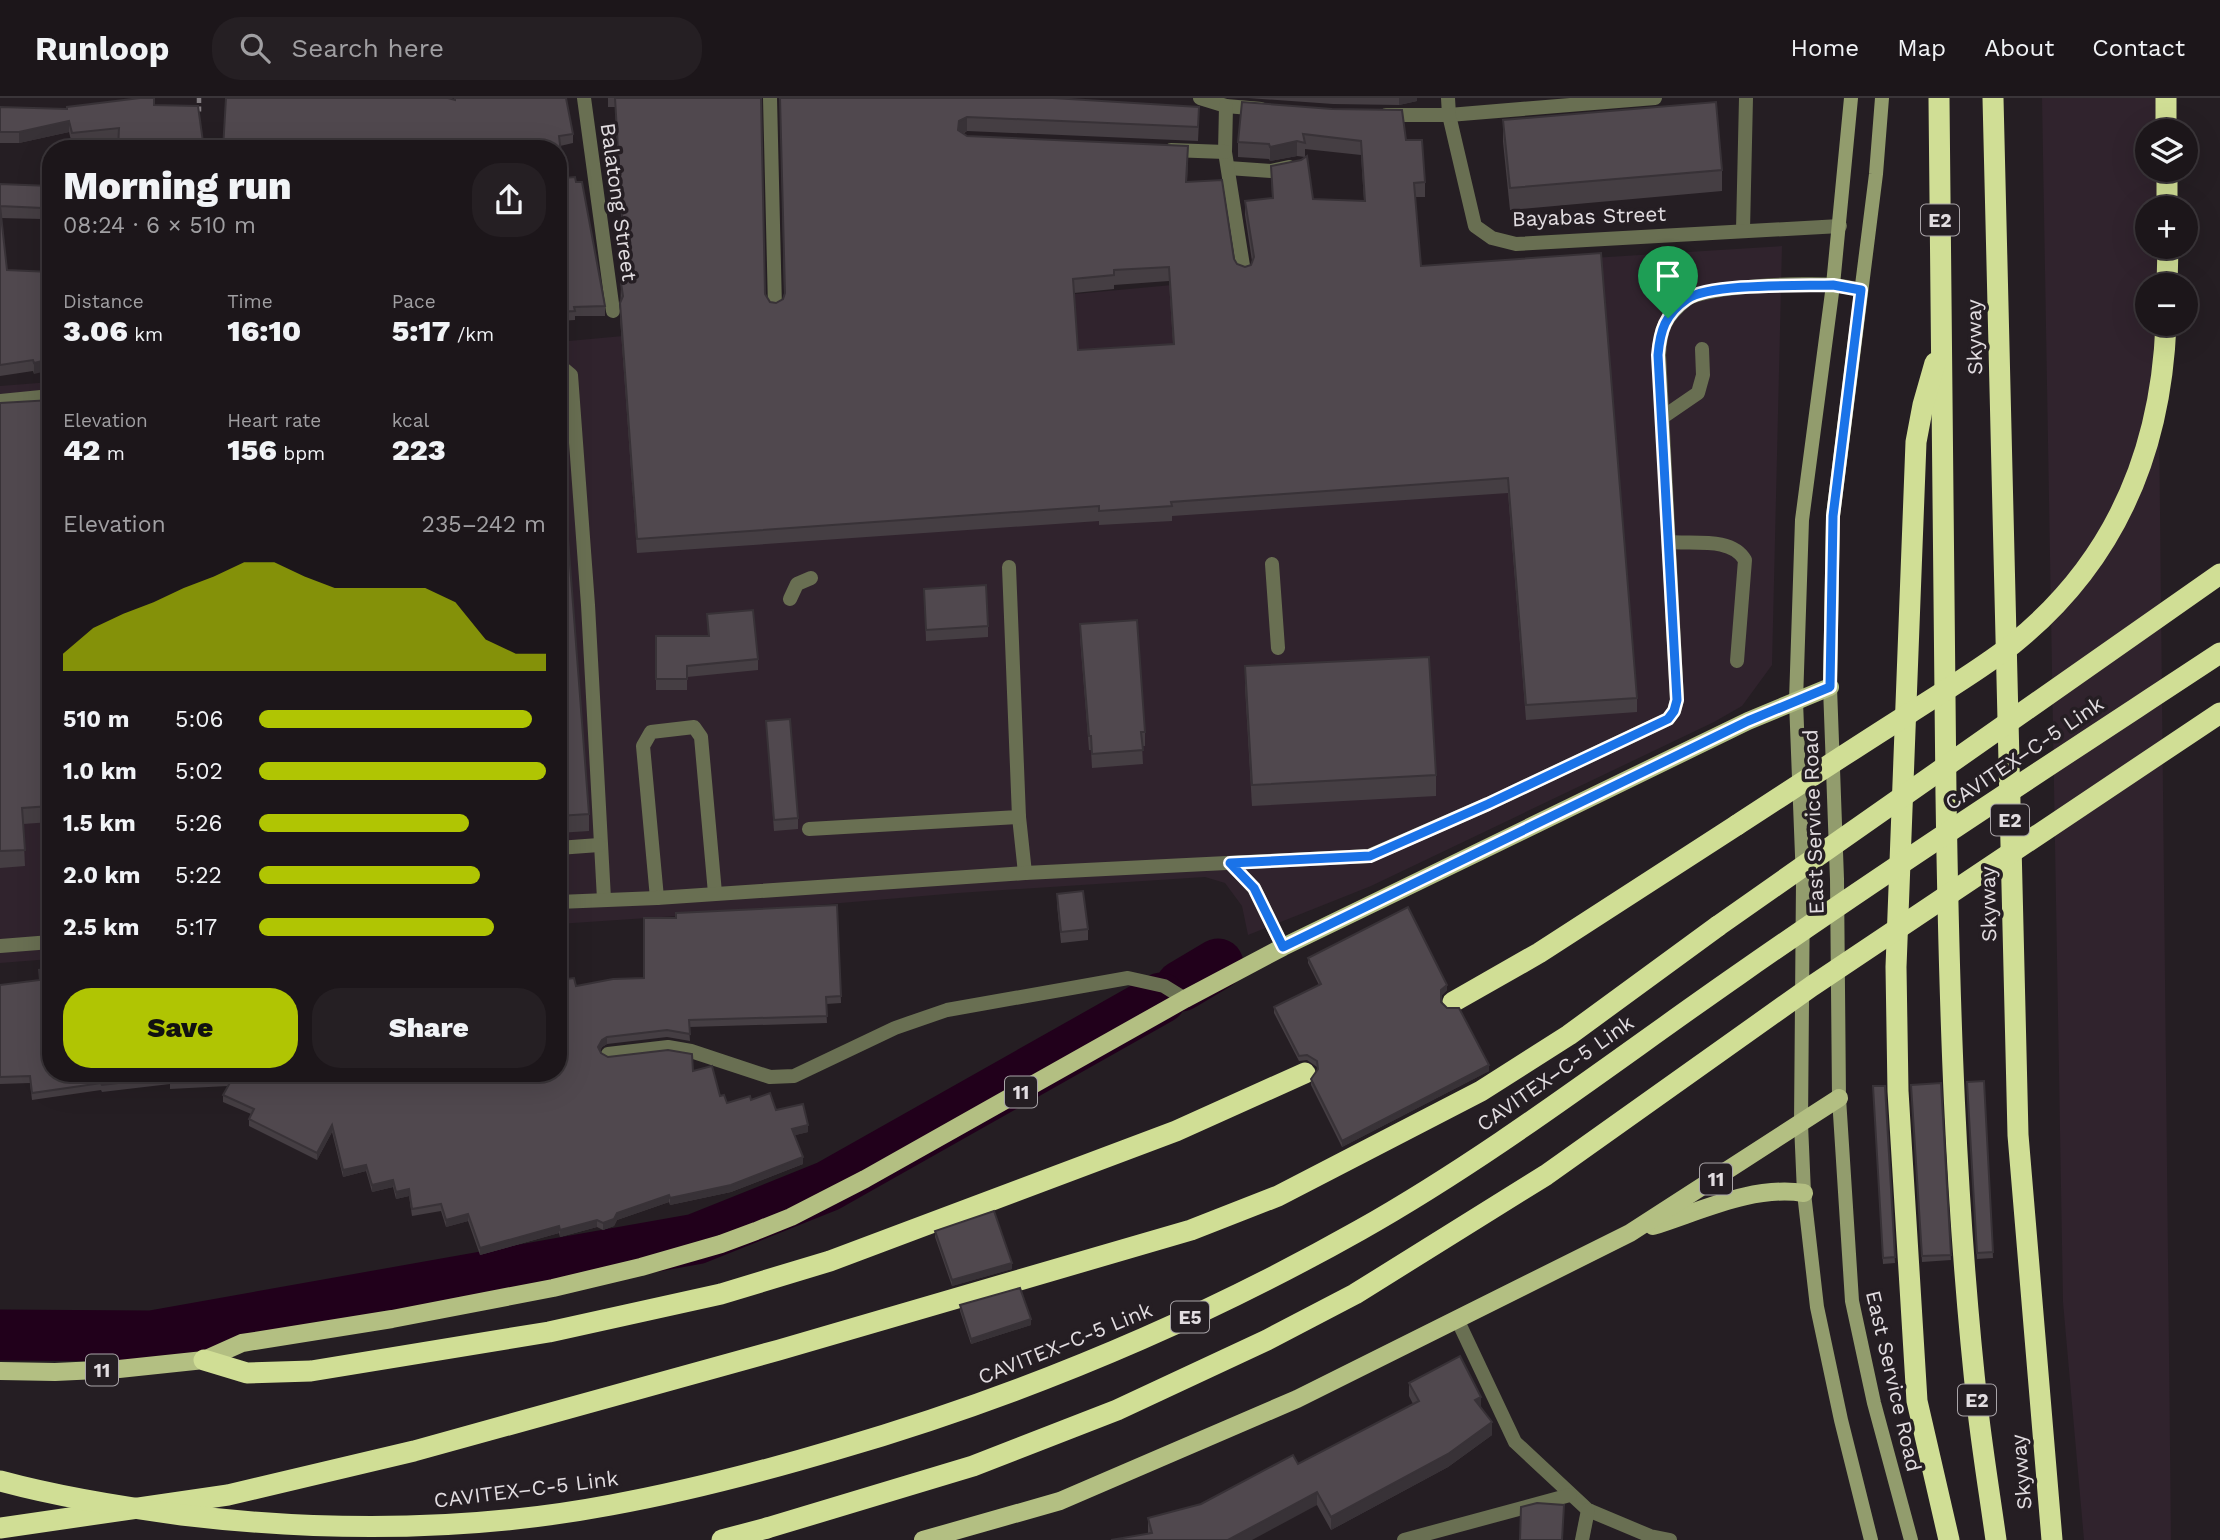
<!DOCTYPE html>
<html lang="en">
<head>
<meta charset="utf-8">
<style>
  :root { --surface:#1c161a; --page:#251f23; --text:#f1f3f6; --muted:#a09fa2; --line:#3a3539; --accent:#b0c503 }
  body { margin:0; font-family:"Work Sans",sans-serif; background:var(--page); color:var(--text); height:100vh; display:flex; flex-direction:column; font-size:26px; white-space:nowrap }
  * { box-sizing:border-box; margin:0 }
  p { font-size:23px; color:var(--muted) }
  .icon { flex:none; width:38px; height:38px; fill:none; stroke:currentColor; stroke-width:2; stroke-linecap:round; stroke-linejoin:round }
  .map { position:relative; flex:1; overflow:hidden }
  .panel { position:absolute; left:42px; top:42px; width:525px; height:942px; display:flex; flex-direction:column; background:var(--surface); border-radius:28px; box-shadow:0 7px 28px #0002,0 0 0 2px var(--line) }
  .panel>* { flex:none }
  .fabs { position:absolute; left:2135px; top:21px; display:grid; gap:14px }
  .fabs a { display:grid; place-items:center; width:63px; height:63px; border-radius:50%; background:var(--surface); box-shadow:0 7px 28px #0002,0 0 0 2px var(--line); font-size:35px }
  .pin { position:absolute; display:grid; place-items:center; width:60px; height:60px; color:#fff; margin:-72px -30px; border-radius:50% 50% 50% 0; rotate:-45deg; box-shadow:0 0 7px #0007 }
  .pin .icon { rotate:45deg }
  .round { display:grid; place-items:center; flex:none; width:74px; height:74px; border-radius:28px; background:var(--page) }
  .summary { display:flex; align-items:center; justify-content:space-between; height:119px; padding:0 21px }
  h1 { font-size:38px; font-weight:800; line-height:52px }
  .metrics { display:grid; grid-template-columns:repeat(3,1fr); gap:10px; height:119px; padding:7px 21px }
  .metrics div { display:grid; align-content:center }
  .metrics b { font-size:30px; font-weight:800 }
  .metrics small { font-size:19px; font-weight:400 }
  .metrics p { font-size:19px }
  .chart { height:196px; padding:14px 21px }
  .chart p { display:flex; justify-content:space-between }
  .chart svg { width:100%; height:126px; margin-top:7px; fill:var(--accent); opacity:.7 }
  .primary-button { display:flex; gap:14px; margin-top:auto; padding:14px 21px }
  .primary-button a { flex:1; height:80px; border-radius:28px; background:var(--accent); color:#111; font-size:28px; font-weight:800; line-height:80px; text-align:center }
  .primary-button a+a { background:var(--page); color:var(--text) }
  ul { padding:0 21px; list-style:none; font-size:23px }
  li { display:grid; grid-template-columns:112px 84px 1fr; align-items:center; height:52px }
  li i { height:18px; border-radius:9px; background:var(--accent) }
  header { display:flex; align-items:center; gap:42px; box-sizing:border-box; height:98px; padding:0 35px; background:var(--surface); border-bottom:2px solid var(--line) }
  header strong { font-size:33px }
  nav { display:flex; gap:38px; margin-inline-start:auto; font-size:24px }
  .search { width:490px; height:63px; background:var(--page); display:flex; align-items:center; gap:18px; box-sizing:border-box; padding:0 24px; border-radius:28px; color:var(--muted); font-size:26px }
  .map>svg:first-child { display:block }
  .built { fill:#30232d }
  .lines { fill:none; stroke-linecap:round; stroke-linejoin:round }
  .river { stroke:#21001b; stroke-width:51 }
  .path { stroke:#837d81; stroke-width:4.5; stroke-dasharray:5 3.5; stroke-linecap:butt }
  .lane { stroke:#696f52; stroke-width:14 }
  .street { stroke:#696f52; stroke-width:14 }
  .secondary { stroke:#929c6d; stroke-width:14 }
  .primary { stroke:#b3bf82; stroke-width:18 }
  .highway { stroke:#d0de95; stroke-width:21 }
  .highway-bridge { stroke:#d0de95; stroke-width:21 }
  .wall { fill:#453e43; fill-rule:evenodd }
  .shaded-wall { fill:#383237 }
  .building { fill:#50484e; stroke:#383237; stroke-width:2; fill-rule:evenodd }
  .route-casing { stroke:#fff; stroke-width:14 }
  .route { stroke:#1a73e8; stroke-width:9 }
  .labels { text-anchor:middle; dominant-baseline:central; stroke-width:7; stroke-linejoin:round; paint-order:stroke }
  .shield { fill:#251e23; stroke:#a9a4a8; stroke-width:2 }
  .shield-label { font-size:19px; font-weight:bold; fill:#e2dde1 }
  .street-label { font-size:21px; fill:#e2dde1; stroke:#251e23 }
</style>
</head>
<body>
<header>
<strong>Runloop</strong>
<div class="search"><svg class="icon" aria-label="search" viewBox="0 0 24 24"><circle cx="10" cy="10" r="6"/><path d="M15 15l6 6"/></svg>Search here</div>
<nav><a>Home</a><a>Map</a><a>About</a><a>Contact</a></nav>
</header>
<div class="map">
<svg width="2220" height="1442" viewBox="0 0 2220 1442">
  <rect width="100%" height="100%" fill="#251e23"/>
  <g class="built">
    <polygon points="2042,0 2156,0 2156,33 2147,33 2147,72 2157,72 2157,110 2147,110 2147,149 2158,149 2158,187 2147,187 2147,226 2158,226 2171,1442 2084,1442 2063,1204"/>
    <polygon points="1782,148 1772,567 1742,608 1714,624 1371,788 1248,837 1242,808 1225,785 1205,779 958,795 737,814 558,826 558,244 1183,186"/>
    <polygon points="51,284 51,861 0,865 0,288"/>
  </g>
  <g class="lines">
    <g class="river">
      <polyline points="1181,888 1218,866"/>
      <polyline points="0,1237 151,1238 696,1141 828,1088 1161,900"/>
    </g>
    <polyline class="path" points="199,0 199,15"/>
    <g class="lane">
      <polyline points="1449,17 1655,0"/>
      <polyline points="1228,70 1271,73 1289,69"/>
      <polyline points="1743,132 1746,0"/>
      <polyline points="558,266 571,277 588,507 604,801"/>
      <polyline points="0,303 51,298"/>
      <polyline points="1663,319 1698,295 1703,277 1702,251"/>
      <path d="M1670 444C1694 446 1732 439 1745 462L1737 563"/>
      <polyline points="1272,466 1278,550"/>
      <polyline points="790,501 797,486 811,480"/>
      <polyline points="1019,719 1025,775"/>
      <polyline points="809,731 1019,719 1009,469"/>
      <polyline points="558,750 599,747"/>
      <polyline points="1230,765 1254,790 1283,849"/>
      <polyline points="657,800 643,648 651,634 694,629 701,639 715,795"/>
      <path d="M558 804 657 800 1025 775 1369 758 1488 706 1668 621 1674 613 1677 602 1659 257C1660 231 1665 219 1686 202 1703 188 1810 184 1834 187 1843 188 1852 190 1861 192"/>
      <polyline points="0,848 51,844"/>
    </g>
    <g class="street">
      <polyline points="584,0 613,213"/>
      <polyline points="770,0 775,210"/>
      <polyline points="1200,0 1226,8 1261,11"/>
      <polyline points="1448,0 1449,17 1475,128 1492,140 1516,146 1840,128"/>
      <polyline points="1226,8 1225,54 1244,174"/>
      <polyline points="1386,17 1449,17"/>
      <polyline points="1171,52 1225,54"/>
      <polyline points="608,956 668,949 691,953 770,979 794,978 895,930 947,912 1128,880 1164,888 1185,901"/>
      <polyline points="1457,1221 1515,1344 1588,1412 1650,1438 1670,1442"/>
      <polyline points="1404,1442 1570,1397"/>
      <polyline points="1582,1442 1588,1412"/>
    </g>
    <g class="secondary">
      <polyline points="1851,0 1833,187 1802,422 1796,603 1803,783 1801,1026 1804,1095 1817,1209 1841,1322 1871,1442"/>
      <polyline points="1882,0 1876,76 1833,418 1830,589 1837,781 1839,1000 1852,1203 1874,1305 1911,1442"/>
    </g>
    <g class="primary">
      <path d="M1653 1128C1701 1113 1753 1087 1804 1095"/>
      <polyline points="0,1273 55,1274 119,1271 204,1262 242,1245 392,1221 553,1190 641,1169 721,1146 756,1133 791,1119 865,1081 1185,901 1283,849 1748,623 1830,589"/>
      <polyline points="923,1442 1060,1403 1297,1301 1630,1135 1839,1000"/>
    </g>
    <g class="highway">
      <path d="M1939 0C1941 232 1942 464 1946 697 1949 902 1955 1108 1978 1313 1983 1356 1990 1399 1996 1442"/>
      <polyline points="1993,0 2018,1037 2052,1442"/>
      <polyline points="2166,0 2166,33"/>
      <polyline points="2167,72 2167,110"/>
      <polyline points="2167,187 2168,149"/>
      <polyline points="1935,265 1923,307 1916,344 1896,869 1898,993 1917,1303 1949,1442"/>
      <polyline points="1453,904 1539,855 1737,727"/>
      <polyline points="204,1262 247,1275 311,1273 549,1234 721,1196 830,1163 1176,1033 1305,975"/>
      <polyline points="0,1430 228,1397 414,1353 779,1252 1191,1132 1278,1098 1481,993 1569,937 1718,828"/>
      <polyline points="722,1442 767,1430"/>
    </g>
    <g class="highway-bridge">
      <path d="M1737 727C1794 690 1850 653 1907 617 1942 594 1980 572 2013 546 2115 464 2161 355 2166 226"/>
      <polyline points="1718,828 2220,476"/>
      <path d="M0 1383C59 1399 121 1409 182 1417 325 1434 468 1434 611 1407 688 1393 764 1373 838 1351 1020 1298 1195 1225 1360 1132 1493 1057 1614 963 1738 877 1897 766 2059 661 2220 555"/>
      <polyline points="767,1430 973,1368 1117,1312 1267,1242 1355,1196 1546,1077 1812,888 2220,615"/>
    </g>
  </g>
  <g class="wall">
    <polygon points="140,0 118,41 72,46 69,34 19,45 0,45 0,9 67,11"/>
    <polygon points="226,0 573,36 573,45 560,48 564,80 576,84 605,208 605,218 575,218 575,222 558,223 558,51"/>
    <path d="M608 0H761L765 196 770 204 776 205 783 201 784 196 780 0 1199 23 1198 43 967 33 963 36 967 38 1188 62 1187 84 1237 166 1245 169 1251 167 1252 163 1245 117V103L1272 100 1271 68 1313 101 1364 103 1361 57 1305 51V59L1297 58 1270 63 1269 61 1238 59V44L1242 4 1406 42 1425 84V99H1415L1421 168 1637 600V614L1526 622 1508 395 1172 418V423L1099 427V423L637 455 620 220 621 185H625L615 9H608ZM1169 183 1173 246 1078 252 1074 195 1114 191V187Z"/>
    <polygon points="1248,0 1417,0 1417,3 1399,7 1333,6"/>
    <polygon points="1503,22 1722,72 1722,93 1510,112 1503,44"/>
    <polygon points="0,86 51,88 51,171 42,121 1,120 7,172 51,174 51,244 34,276 33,273 0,278"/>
    <polygon points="51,302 51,724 23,726 25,768 0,770 0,305"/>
    <polygon points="558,309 589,716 589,733 558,735"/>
    <polygon points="924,491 988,528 988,539 926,543"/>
    <polygon points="707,516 758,561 758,572 687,579 687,592 656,592 656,538 708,538"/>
    <polygon points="1080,526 1145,634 1145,648 1142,648 1143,666 1092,670 1091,652 1089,652 1080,540"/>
    <polygon points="1245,568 1436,677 1436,698 1252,708 1245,589"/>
    <polygon points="766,623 798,720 798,731 774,733"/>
    <polygon points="1057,796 1088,831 1088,842 1061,845 1057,807"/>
    <polygon points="837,807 841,905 826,906 827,925 689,929 690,943 667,939 607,946 602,949 600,953 601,955 608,959 693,973 727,1005 751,1002 776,1012 808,1034 795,1037 803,1066 731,1094 670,1107 669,1104 617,1122 614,1128 603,1132 597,1129 560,1139 559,1135 480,1157 468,1123 446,1129 441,1113 412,1118 409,1098 396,1101 393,1089 372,1094 366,1073 343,1079 332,1034 317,1062 249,1028 249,1021 251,1016 223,1004 223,997 228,988 170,991 170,986 102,994 101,992 32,1002 30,985 0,986 0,887 39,882 39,872 47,871 47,866 51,975 558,975 576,888 644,880 676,820"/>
    <polygon points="1308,860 1447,892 1441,898 1441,904 1489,973 1342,1049 1311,987 1311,981 1317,972 1317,969 1307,962 1299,963 1274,915 1274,909 1319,887 1308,865"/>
    <polygon points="1984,983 1993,1160 1977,1161 1967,984"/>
    <polygon points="1941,985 1951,1162 1922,1164 1911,987"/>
    <polygon points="1873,988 1885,988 1895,1165 1883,1166"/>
    <polygon points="935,1133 1012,1171 952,1188 935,1139"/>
    <polygon points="960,1207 1031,1227 971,1246 960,1213"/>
    <polygon points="1409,1285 1481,1311 1492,1337 1448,1369 1331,1432 1317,1407 1148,1435 1148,1420 1201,1406 1298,1366 1413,1306 1409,1298"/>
  </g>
  <g class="shaded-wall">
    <polygon points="1399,0 1417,0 1417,3 1399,7"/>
    <polygon points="967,19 967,33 959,37 958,32 959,23"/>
    <polygon points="69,23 69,34 19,45 19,34"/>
    <polygon points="1297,43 1297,58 1270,63 1270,49"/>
    <polygon points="51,261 51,272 34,276 34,265"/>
    <polygon points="1447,887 1447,892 1441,898 1441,892"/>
    <polygon points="607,939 607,946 602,949 598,956 598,949 602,942"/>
    <polygon points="1489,967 1489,973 1342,1049 1342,1043"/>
    <polygon points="332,1027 332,1034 317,1062 317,1055"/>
    <polygon points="808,1027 808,1034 792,1038 792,1031"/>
    <polygon points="803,1059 803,1066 731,1094 670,1107 670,1100"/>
    <polygon points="366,1067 366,1073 343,1079 343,1072"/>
    <polygon points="393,1082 393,1089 372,1094 372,1087"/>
    <polygon points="409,1091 409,1098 396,1101 396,1094"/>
    <polygon points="669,1097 669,1104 617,1122 614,1128 603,1132 603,1125 617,1115"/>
    <polygon points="468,1116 468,1123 446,1129 446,1122"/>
    <polygon points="597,1122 597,1129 560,1139 560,1132"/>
    <polygon points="559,1128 559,1135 480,1157 480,1150"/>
    <polygon points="1012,1165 1012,1171 952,1188 952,1182"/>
    <polygon points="1031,1221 1031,1227 971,1246 971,1241"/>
    <polygon points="1481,1299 1481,1312 1475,1302"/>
    <polygon points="1492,1324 1492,1337 1448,1369 1331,1432 1331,1419"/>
    <polygon points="1317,1394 1317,1407 1252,1442 1228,1442"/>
  </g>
  <g class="building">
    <polygon points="140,0 154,0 154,7 198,8 204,51 118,51 119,30 72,35 69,23 19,34 0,34 0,9 67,11 67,9"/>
    <polygon points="226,0 448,0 455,2 455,0 566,0 573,36 559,38 564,80 575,79 576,84 582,84 605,208 574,209 575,213 558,214 558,51 223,51"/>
    <path d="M615 0H761L765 196 770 204 776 205 783 201 785 195 780 0H1053L1199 9 1198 29 967 19 959 23 958 32 967 38 1188 48 1186 84 1222 82 1234 161 1237 166 1245 169 1251 167 1254 159 1245 103 1273 100 1271 68 1301 62 1307 58 1313 101 1365 103 1361 43 1303 36 1305 45 1297 43 1270 49 1269 46 1238 44 1242 4 1332 11 1402 12 1406 42H1422L1425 84 1414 85 1421 168 1601 155 1637 600 1526 607 1508 380 1171 404 1172 408 1099 413V408L637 441 620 205 623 198 621 185H626ZM1169 169 1174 246 1078 252 1073 181 1114 177V172Z"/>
    <polygon points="1716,4 1722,72 1510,90 1503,22"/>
    <polygon points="0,86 51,88 51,160 42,110 0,108 7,172 51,174 51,233 47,233 51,247 51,261 34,265 33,262 0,267"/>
    <polygon points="51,302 51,708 22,710 25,752 0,753 0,305"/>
    <polygon points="558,309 589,716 558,718"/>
    <polygon points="986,487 988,528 926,532 924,491"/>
    <polygon points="753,512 758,561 687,568 687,581 656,581 656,538 709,538 707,516"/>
    <polygon points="1137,522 1145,634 1141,634 1143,652 1092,656 1091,638 1089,638 1080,526"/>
    <polygon points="1429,559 1436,677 1252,687 1245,568"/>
    <polygon points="790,621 798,720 774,722 766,623"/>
    <polygon points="1083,793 1088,831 1061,834 1057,796"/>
    <polygon points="837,807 841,898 826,899 827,918 689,922 690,936 667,932 607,939 602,942 598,949 601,955 608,959 668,952 692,956 693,973 712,968 720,998 724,997 727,1005 750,998 751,1002 770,995 776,1012 803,1006 808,1027 792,1031 803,1059 731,1087 670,1100 669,1097 617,1115 614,1121 603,1125 597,1122 560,1132 559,1128 480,1150 468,1116 446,1122 441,1106 412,1111 409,1091 396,1094 393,1082 372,1087 366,1067 343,1072 332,1027 317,1055 249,1021 254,1011 223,997 232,981 170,984 170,979 102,987 101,985 32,995 30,978 0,979 0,887 40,882 39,872 48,871 47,866 51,866 51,975 558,975 558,882 574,880 576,888 613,881 644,880 644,820 676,820 676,815"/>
    <polygon points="1408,809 1447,887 1441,892 1441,904 1447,910 1459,910 1489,967 1342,1043 1311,981 1318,971 1317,963 1307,957 1299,958 1274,909 1321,886 1308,860"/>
    <polygon points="1984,983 1993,1154 1977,1155 1967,984"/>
    <polygon points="1941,985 1951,1157 1922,1158 1911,987"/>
    <polygon points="1873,988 1885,988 1895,1159 1883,1160"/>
    <polygon points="994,1113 1012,1165 952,1182 935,1133"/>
    <polygon points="1020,1190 1031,1221 971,1241 960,1207"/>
    <polygon points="1460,1258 1481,1299 1475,1302 1492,1324 1448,1356 1331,1419 1317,1394 1228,1442 1111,1442 1152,1435 1148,1420 1201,1406 1293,1357 1298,1366 1419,1303 1409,1285"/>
    <polygon points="1537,1405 1564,1407 1562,1442 1520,1442 1521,1409"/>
  </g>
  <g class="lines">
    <g class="route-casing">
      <path id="route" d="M1833 187 1861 192 1833 418 1830 589 1748 623 1283 849 1254 790 1230 765 1370 758 1488 706 1668 621 1674 613 1677 602 1658 257C1660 233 1665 216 1687 201 1710 185 1802 188 1833 187Z"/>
    </g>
    <use href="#route" class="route"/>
  </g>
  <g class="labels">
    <g class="shield">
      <rect x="1921" y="106.5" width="38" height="31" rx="5"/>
      <rect x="1991" y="706.5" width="38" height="31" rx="5"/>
      <rect x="1005" y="978.5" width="32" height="31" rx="5"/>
      <rect x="1700" y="1065.5" width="32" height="31" rx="5"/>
      <rect x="1171" y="1203.5" width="38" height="31" rx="5"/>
      <rect x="86" y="1256.5" width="32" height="31" rx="5"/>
      <rect x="1958" y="1286.5" width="38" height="31" rx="5"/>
    </g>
    <g class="shield-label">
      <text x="1940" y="122">E2</text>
      <text x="2010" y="722">E2</text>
      <text x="1021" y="994">11</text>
      <text x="1716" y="1081">11</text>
      <text x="1190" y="1219">E5</text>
      <text x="102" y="1272">11</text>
      <text x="1977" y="1302">E2</text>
    </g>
    <g class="street-label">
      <text transform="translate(619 104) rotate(82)">Balatong Street</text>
      <text transform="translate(1589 118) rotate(-2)">Bayabas Street</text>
      <text transform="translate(1974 239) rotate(-91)">Skyway</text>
      <text transform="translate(2024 655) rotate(-34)">CAVITEX–C-5 Link</text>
      <text transform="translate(1813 724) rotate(-92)">East Service Road</text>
      <text transform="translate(1988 806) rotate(-91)">Skyway</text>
      <text transform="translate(1555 975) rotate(-35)">CAVITEX–C-5 Link</text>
      <text transform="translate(1065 1245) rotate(-22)">CAVITEX–C-5 Link</text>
      <text transform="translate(1894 1283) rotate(77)">East Service Road</text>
      <text transform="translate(2021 1374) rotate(-95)">Skyway</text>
      <text transform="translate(526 1391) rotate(-7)">CAVITEX–C-5 Link</text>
    </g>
  </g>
</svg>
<div class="fabs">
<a><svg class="icon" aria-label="layers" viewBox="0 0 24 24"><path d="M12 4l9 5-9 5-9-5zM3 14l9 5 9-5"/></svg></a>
<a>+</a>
<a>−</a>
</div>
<div class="pin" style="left:1668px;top:220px;background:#1e9e55"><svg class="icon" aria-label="arrive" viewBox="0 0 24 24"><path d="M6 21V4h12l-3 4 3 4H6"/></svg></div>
<section class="panel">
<div class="summary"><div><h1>Morning run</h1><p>08:24 · 6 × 510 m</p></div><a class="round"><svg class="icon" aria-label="share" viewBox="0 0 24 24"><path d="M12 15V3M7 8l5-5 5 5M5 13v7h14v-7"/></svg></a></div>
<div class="metrics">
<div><p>Distance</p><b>3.06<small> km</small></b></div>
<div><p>Time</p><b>16:10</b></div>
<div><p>Pace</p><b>5:17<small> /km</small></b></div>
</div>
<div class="metrics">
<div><p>Elevation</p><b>42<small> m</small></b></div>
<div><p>Heart rate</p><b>156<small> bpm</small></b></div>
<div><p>kcal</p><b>223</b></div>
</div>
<div class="chart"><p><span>Elevation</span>235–242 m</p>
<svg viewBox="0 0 160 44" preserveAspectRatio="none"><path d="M0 44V38L10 29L20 24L30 20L40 15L50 11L60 6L70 6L80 11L90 15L100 15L110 15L120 15L130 20L140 33L150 38L160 38V44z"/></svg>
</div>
<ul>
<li><b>510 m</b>5:06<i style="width:95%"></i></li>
<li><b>1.0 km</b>5:02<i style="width:100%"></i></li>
<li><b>1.5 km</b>5:26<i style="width:73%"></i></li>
<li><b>2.0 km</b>5:22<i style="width:77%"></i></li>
<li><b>2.5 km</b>5:17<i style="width:82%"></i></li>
</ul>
<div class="primary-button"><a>Save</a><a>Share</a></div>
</section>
</div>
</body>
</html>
